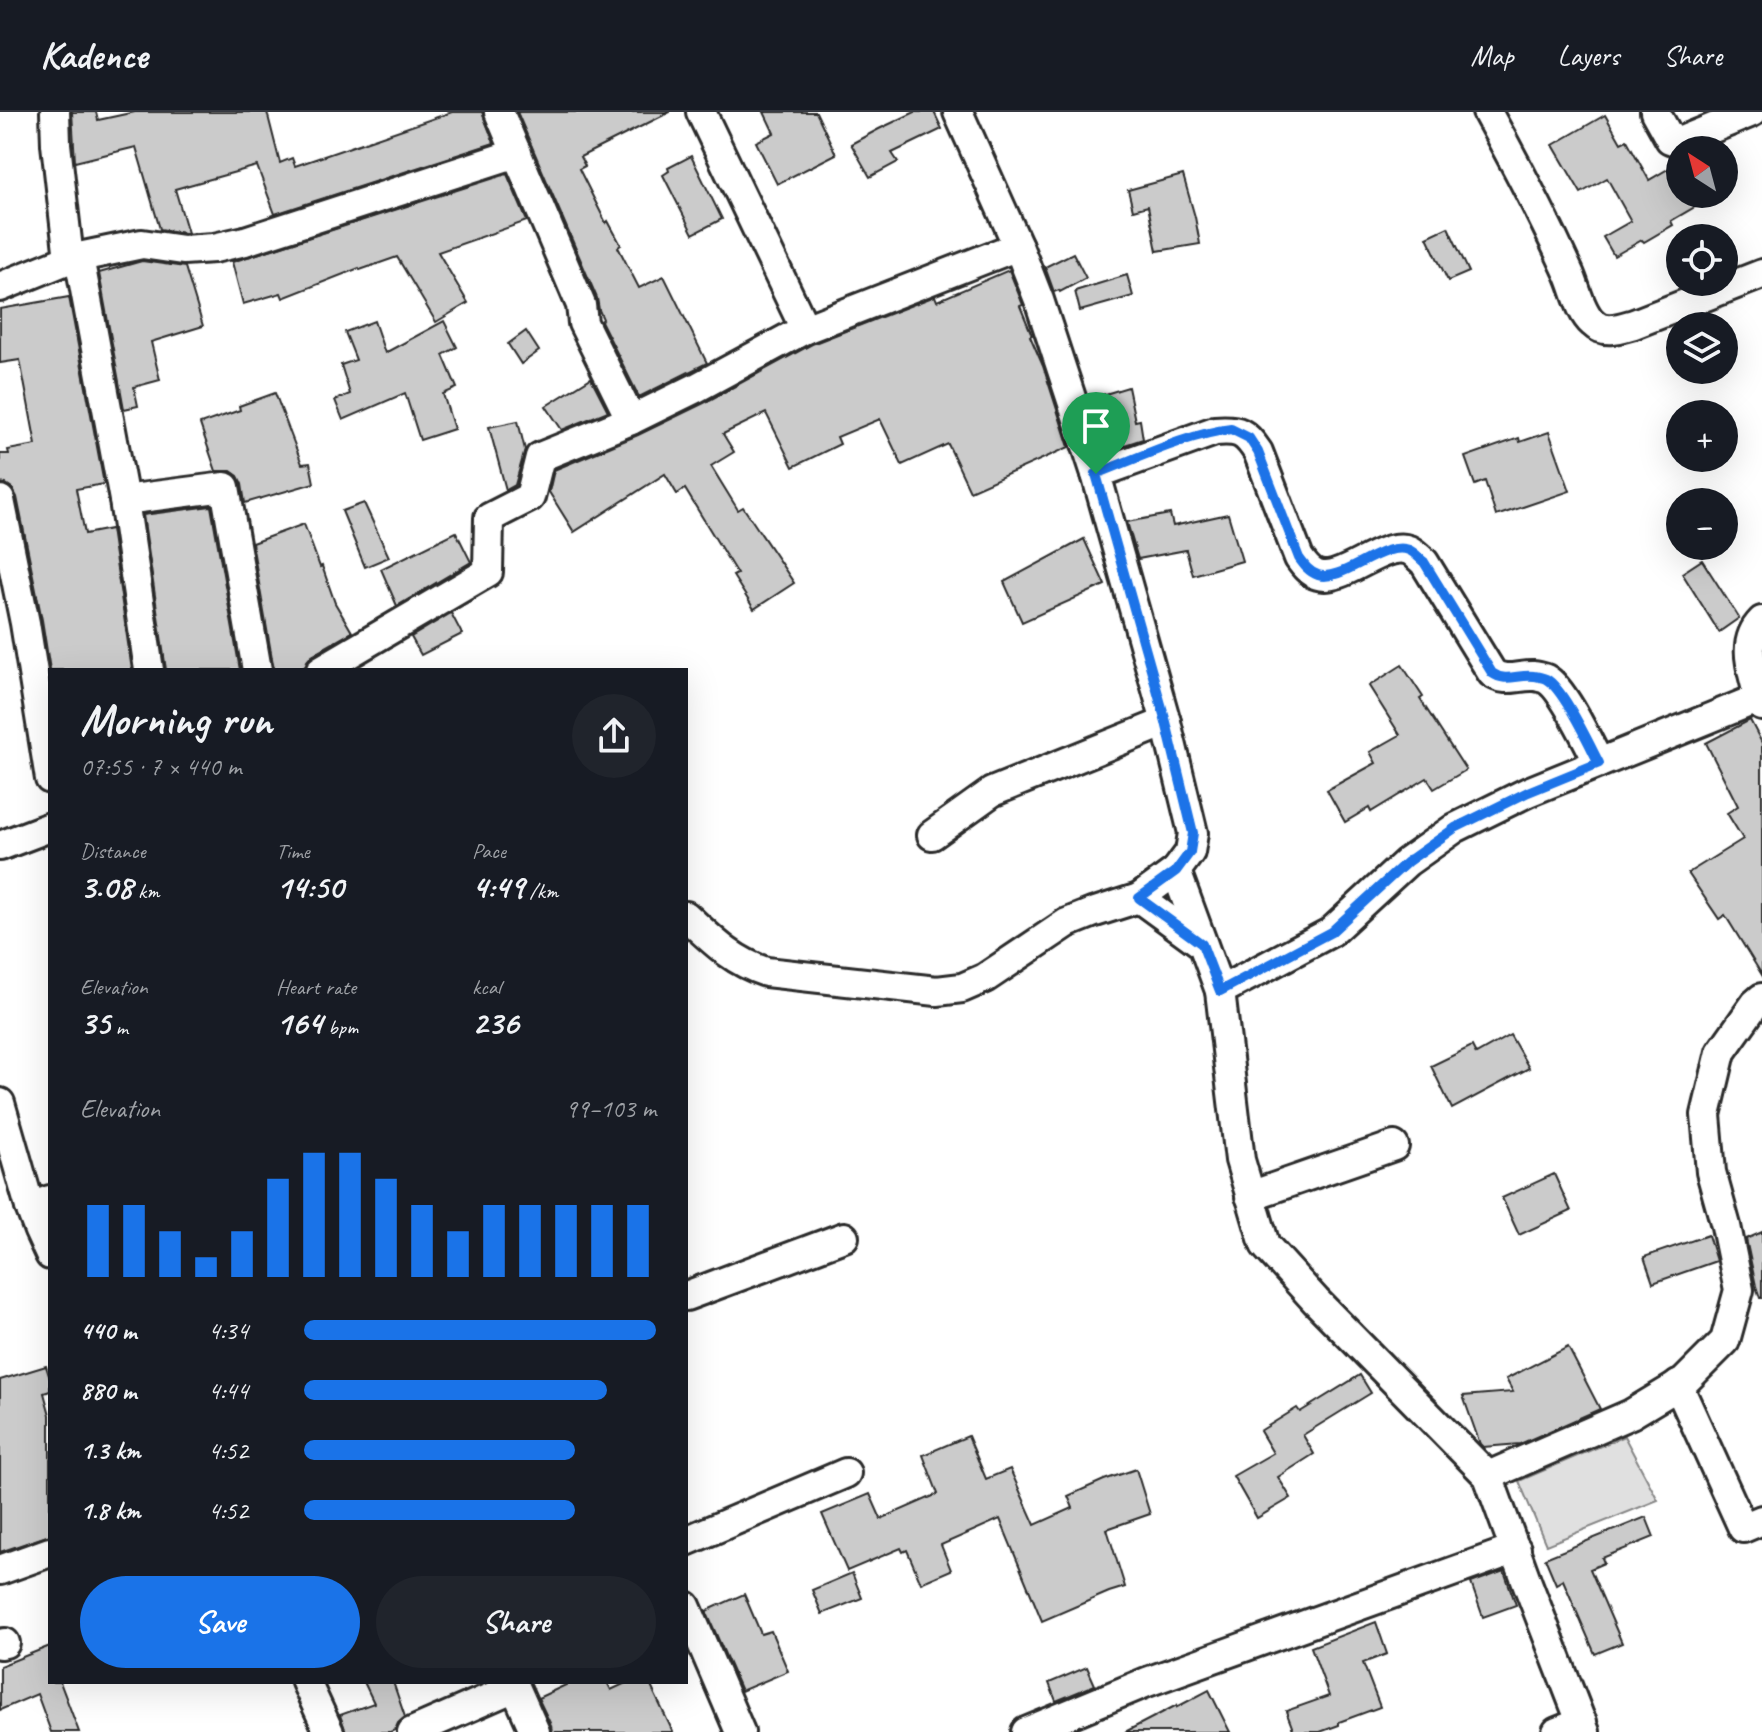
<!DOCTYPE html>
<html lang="en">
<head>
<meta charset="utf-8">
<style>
  :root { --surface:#171b24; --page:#20242c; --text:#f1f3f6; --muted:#9ea1a6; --line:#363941; --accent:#1a73e8 }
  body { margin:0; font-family:Caveat,sans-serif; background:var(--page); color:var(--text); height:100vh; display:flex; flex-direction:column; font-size:30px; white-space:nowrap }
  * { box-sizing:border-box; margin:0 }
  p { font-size:26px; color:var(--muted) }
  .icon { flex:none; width:44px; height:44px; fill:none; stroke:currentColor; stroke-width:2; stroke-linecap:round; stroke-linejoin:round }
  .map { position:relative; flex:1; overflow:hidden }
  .panel { position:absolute; left:48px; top:556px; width:640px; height:1016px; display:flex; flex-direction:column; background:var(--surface); border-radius:0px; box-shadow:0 8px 32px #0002 }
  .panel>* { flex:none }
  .needle { width:52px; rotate:324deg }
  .controls { position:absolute; left:1666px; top:24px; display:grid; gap:16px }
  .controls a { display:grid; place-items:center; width:72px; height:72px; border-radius:50%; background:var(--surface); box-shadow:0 8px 32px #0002; font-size:40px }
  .pin { position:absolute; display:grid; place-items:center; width:68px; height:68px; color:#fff; margin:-82px -34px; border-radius:50% 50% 50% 0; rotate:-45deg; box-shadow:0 0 8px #0007 }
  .pin .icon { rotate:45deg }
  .round { display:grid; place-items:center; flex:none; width:84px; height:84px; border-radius:42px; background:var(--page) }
  .overview { display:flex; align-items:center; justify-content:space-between; height:136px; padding:0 32px }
  h1 { font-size:44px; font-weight:600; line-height:60px }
  .stats { display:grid; grid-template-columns:repeat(3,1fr); gap:12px; height:136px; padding:8px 32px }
  .stats div { display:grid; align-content:center }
  .stats b { font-size:34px; font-weight:600 }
  .stats small { font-size:22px; font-weight:400 }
  .stats p { font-size:22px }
  .chart { height:224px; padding:16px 32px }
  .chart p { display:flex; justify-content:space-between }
  .chart svg { width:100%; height:144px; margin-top:8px; stroke:var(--accent); stroke-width:6 }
  .cta { display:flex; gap:16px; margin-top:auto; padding:16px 32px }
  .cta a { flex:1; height:92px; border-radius:48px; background:var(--accent); color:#fff; font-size:32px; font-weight:600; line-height:92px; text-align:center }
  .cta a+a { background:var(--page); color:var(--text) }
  ul { padding:0 32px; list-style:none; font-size:26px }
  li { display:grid; grid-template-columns:128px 96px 1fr; align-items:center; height:60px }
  li i { height:20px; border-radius:10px; background:var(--accent) }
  header { display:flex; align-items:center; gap:48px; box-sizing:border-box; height:112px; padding:0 40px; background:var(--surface); border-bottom:2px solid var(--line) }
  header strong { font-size:38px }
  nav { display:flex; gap:44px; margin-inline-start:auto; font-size:28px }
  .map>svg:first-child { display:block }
  .green { fill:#e0e0e0; stroke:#868686; stroke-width:2 }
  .building { fill:#cbcbcb; stroke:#2b2b2b; stroke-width:2 }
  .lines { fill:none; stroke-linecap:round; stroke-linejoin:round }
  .minor-casing { stroke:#2b2b2b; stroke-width:34 }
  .minor { stroke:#fff; stroke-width:28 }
  .route-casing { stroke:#fff; stroke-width:16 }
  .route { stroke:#1a73e8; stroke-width:10 }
</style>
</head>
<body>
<header>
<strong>Kadence</strong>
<nav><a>Map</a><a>Layers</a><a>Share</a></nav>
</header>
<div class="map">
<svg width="1762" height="1620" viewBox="0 0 1762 1620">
  <rect width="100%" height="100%" fill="#fff"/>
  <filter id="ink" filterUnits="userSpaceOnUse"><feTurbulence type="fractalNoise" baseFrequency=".0125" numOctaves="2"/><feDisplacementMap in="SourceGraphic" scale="16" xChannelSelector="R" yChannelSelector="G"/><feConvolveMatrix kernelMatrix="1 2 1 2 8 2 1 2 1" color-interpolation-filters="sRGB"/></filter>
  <g filter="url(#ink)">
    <polygon class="green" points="1624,1324 1658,1388 1546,1433 1519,1369"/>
    <g class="building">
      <polygon points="72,0 96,0 98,8 135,0 267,0 280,51 292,46 295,54 452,0 482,0 494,31 275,102 257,54 175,77 188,121 184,121 160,117 136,35 75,50"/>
      <polygon points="517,0 670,0 580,45 585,54 579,57 606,111 608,109 621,133 618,135 639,176 664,164 707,251 639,285 601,209 603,207 599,198 597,186"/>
      <polygon points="764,0 816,0 836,42 777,72 756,30 774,21"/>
      <polygon points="915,0 934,0 942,17 892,41 898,50 870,65 851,32 879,17"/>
      <polygon points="1605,3 1621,31 1627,28 1649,68 1673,54 1680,65 1680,82 1717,82 1671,109 1673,113 1644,130 1642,128 1614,144 1603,125 1631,109 1607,66 1581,81 1553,33"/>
      <polygon points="691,44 722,107 693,122 663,63 669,59 668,56"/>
      <polygon points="507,62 527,109 438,140 468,191 436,210 397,145 360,158 359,156 283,186 281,181 243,192 232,150"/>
      <polygon points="1183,63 1195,105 1200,132 1157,139 1148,94 1133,98 1128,78"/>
      <polygon points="1448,115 1469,160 1448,169 1427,125"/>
      <polygon points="1073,141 1086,166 1060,180 1059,178 1054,180 1045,155"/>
      <polygon points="142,149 185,155 203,214 151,230 160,268 134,275 138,294 124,297 99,161"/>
      <polygon points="1009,158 1023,193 1020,194 1032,223 1030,224 1043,254 1069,335 970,379 948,332 902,353 880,307 837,325 840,332 793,355 766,301 723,322 734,340 711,354 738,398 743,395 794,471 754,497 733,464 737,462 685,377 677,382 665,362 574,420 549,380 554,358 638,323 704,291 812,232 935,184 937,189"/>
      <polygon points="1127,163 1133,184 1080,199 1075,179"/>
      <polygon points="69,185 104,372 76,377 85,422 111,417 132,558 50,558 42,508 17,385 12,376 6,372 0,371 0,342 9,342 8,338 36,333 20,248 0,251 0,197"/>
      <polygon points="374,209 385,241 444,209 457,235 443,243 457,276 443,282 454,317 420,328 405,281 343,308 335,288 350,282 341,253 356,248 345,220"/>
      <polygon points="526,219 539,239 521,252 508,232"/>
      <polygon points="591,266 608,299 562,318 546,294"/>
      <polygon points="1128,275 1135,309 1140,308 1143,327 1106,339 1089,287"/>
      <polygon points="275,281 302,352 310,351 314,371 245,391 242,372 238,364 231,359 216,359 200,312 240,298 239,294"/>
      <polygon points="518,309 525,338 515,373 506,378 489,315"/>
      <polygon points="1549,320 1570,379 1496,404 1485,369 1475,373 1465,345 1519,326 1520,330"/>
      <polygon points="364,391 389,445 365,455 342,399"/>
      <polygon points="211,394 240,558 166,558 143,403"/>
      <polygon points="1170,402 1173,414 1228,402 1242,449 1193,463 1186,438 1138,447 1127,410"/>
      <polygon points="304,412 320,455 322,454 335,491 352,520 312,543 307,549 305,555 296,558 274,558 252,431"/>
      <polygon points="456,420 471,450 397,494 381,457"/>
      <polygon points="1084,427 1105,473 1022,510 1004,470"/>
      <polygon points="1702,448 1739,506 1719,520 1682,461"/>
      <polygon points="451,501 462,522 421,543 411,525"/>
      <polygon points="1402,553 1423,585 1420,587 1466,658 1434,677 1427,666 1371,700 1369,696 1345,710 1327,678 1376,651 1370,640 1400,623 1369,574"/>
      <polygon points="1750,608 1762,631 1762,863 1725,803 1719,807 1688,761 1743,727 1727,701 1738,694 1706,631"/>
      <polygon points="1510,923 1529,956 1452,997 1431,954 1472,934 1476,942"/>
      <polygon points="1554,1062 1571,1099 1519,1123 1502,1086"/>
      <polygon points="1762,1120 1762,1186 1760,1186 1756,1174 1746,1127"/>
      <polygon points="1708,1123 1716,1149 1653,1171 1644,1145"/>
      <polygon points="1568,1235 1600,1297 1520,1332 1483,1335 1480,1332 1463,1284 1513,1280 1506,1267"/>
      <polygon points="46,1254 50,1267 50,1279 44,1281 50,1303 50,1423 0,1440 0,1268"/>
      <polygon points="1360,1263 1371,1281 1303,1323 1314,1342 1278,1365 1291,1386 1257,1406 1233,1364 1273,1341 1260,1319 1297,1296 1300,1300"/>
      <polygon points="968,1324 986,1367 1010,1357 1035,1413 1073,1396 1068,1384 1104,1368 1136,1357 1150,1402 1107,1417 1125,1475 1109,1480 1042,1509 1000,1407 941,1433 951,1458 921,1471 907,1438 903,1440 901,1436 847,1459 822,1402 870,1382 881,1407 938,1382 923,1343"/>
      <polygon points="1646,1405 1654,1425 1602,1446 1604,1451 1590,1457 1622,1531 1595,1542 1563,1468 1556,1472 1545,1446"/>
      <polygon points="1504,1459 1516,1493 1483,1505 1471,1471"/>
      <polygon points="852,1461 862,1486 822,1502 812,1478"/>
      <polygon points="744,1482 761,1522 771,1519 788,1559 741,1579 706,1499"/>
      <polygon points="1376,1510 1387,1542 1363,1551 1380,1595 1339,1610 1339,1613 1320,1620 1294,1620 1286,1599 1329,1584 1311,1535"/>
      <polygon points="50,1534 50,1570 60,1570 79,1620 51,1620 37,1582 0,1598 0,1554"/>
      <polygon points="1087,1555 1095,1573 1056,1589 1049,1571"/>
      <polygon points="364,1570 393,1570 405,1605 398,1611 395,1618 390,1620 346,1620 340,1603 374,1591"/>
      <polygon points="572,1570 607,1570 611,1578 628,1570 649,1570 673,1620 552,1620 551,1613 538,1586"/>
      <polygon points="1209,1578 1230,1620 1125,1620 1177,1593 1177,1595"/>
    </g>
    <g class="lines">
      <g class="minor-casing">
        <g id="minor">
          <polyline points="499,0 581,193 583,211 631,308"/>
          <polyline points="958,0 1018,134"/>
          <path d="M1487 0C1516 52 1544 106 1569 161 1576 176 1580 200 1593 211 1604 222 1620 216 1634 212L1762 162"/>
          <polyline points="1655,0 1670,27 1679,30 1752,0"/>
          <polyline points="79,145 142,132 183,138 214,136 245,129 517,41"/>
          <polyline points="69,147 79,145 124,388 225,375 257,558"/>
          <polyline points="0,175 69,147 56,32 55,0"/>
          <path d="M1096 362 1215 319C1239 317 1245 320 1258 340L1299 446C1304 453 1310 461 1318 463 1343 471 1383 428 1409 438 1414 440 1419 446 1424 450L1492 561C1506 571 1518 563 1534 564 1536 564 1544 566 1546 567 1563 576 1589 632 1599 651"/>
          <polyline points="0,388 25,511 50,667"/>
          <polyline points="124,388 149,558"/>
          <path d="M1762 509C1740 531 1753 559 1759 586L1762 594"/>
          <polyline points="321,558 488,460 489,406 530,385 540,345 631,308 696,276 805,217"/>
          <polyline points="932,723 992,680 1166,610"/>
          <polyline points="0,734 50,715"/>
          <polyline points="1176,759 1220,879 1240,1048 1265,1133 1316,1189 1488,1364 1528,1473 1585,1620"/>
          <polyline points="1139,786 1202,832"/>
          <path d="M686 804C712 828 732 849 766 860L937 879 962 876 985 866 1067 811 1092 801 1139 786 1176 759 1190 740 1193 721 1166 610 1096 362 1039 188 1018 134 805 217 701 0"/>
          <polyline points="1220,879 1331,820 1407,750 1455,716 1528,680 1759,586"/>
          <polyline points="0,991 30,1095 50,1088"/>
          <polyline points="1250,1084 1394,1034"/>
          <polyline points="30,1095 39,1119 50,1143"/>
          <polyline points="686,1184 844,1125"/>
          <polyline points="1678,1273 1743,1416 1762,1408"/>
          <polyline points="1488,1364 1631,1302 1684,1270 1725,1229 1739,1178 1726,1114 1711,1060 1706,1003 1721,940 1755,892 1762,886"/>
          <polyline points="686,1429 846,1361"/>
          <polyline points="0,1458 50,1440"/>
          <polyline points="686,1494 740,1620"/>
          <polyline points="0,1532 5,1531"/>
          <polyline points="306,1570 329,1620"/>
          <polyline points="412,1620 515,1575 535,1620"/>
          <polyline points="1026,1620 1147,1570 1516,1437"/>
          <polyline points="1557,1620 1582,1610"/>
        </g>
      </g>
      <use href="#minor" class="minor"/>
    </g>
  </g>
  <g class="lines" filter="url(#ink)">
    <g class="route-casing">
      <path id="route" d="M1231 317 1249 326 1258 340 1299 446C1304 453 1309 460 1318 463 1342 471 1383 428 1409 438 1414 440 1419 446 1424 450L1492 561C1506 571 1518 562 1534 564 1536 564 1544 566 1546 567 1563 576 1589 632 1599 651L1528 680 1455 716 1407 750 1331 820 1220 879 1202 832 1139 786 1176 759 1190 740 1193 721 1166 610 1096 362C1138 346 1188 322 1231 317Z"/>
    </g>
    <use href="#route" class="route"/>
  </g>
</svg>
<div class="controls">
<a><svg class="needle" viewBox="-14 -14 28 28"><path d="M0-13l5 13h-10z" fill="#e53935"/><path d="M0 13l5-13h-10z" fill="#9ea1a6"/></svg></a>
<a><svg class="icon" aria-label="locate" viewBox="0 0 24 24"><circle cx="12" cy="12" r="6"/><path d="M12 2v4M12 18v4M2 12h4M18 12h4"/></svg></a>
<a><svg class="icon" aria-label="layers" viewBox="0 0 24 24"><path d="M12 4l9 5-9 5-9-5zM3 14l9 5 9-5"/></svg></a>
<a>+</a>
<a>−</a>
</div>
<div class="pin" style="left:1096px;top:362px;background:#1e9e55"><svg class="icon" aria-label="arrive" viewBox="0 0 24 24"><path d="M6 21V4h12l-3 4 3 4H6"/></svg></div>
<section class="panel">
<div class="overview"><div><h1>Morning run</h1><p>07:55 · 7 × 440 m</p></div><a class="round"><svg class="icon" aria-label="share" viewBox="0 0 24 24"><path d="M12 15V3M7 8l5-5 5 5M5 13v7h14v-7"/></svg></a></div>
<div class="stats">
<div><p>Distance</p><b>3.08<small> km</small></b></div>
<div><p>Time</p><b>14:50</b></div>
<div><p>Pace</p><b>4:49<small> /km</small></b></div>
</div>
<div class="stats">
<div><p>Elevation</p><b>35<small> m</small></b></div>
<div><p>Heart rate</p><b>164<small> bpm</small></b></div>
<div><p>kcal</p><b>236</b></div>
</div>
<div class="chart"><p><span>Elevation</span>99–103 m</p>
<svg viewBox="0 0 160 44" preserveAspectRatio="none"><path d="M5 44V22M15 44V22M25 44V30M35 44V38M45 44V30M55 44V14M65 44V6M75 44V6M85 44V14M95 44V22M105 44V30M115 44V22M125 44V22M135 44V22M145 44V22M155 44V22"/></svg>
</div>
<ul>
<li><b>440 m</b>4:34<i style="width:100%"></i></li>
<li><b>880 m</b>4:44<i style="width:86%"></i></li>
<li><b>1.3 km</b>4:52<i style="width:77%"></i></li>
<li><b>1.8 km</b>4:52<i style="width:77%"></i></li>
</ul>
<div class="cta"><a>Save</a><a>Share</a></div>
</section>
</div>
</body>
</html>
